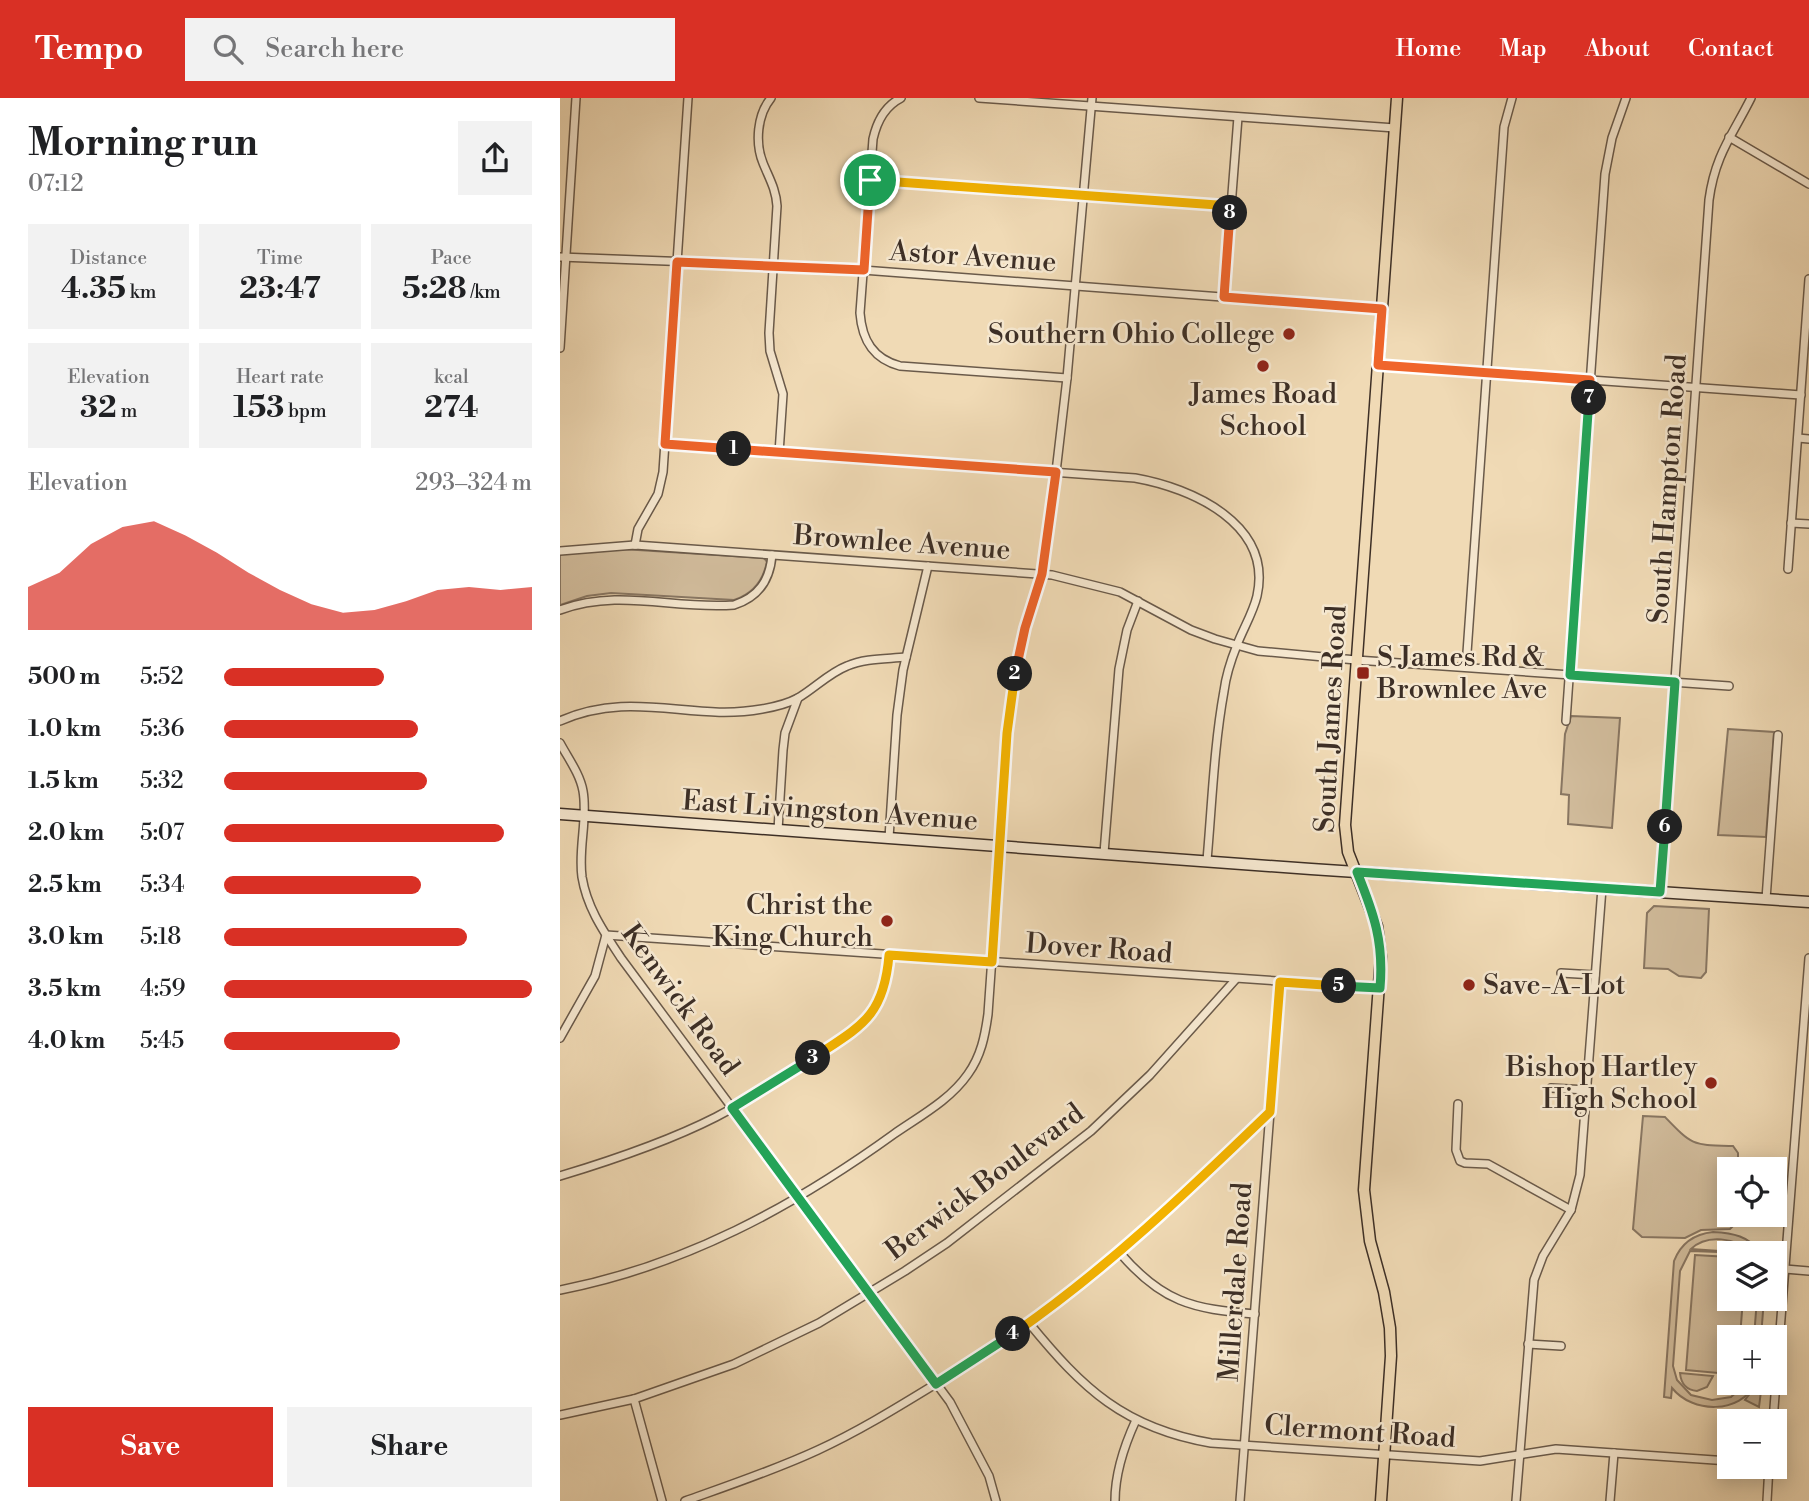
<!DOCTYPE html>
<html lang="en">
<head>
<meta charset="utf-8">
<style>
  :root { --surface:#fff; --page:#f2f2f2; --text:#202124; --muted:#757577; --accent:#d93025 }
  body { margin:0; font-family:"Libre Bodoni",serif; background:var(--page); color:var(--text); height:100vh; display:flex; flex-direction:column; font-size:26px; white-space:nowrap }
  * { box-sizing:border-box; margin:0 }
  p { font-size:23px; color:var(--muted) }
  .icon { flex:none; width:38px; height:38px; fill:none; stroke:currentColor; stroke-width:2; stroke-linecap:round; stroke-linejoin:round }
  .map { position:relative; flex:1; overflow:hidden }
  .side { display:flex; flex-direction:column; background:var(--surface); width:560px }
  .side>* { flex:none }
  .controls { position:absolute; left:1157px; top:1059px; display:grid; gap:14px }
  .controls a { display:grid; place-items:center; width:70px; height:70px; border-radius:0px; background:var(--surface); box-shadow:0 4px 18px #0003; font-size:35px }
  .pin { position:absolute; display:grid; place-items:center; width:60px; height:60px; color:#fff; margin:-30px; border:4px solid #fff; border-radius:50%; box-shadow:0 2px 7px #0007 }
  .km { position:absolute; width:35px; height:35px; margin:-18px; border-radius:50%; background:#222; color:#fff; font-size:19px; line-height:35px; text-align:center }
  .round { display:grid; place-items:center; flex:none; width:74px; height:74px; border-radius:0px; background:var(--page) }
  .summary { display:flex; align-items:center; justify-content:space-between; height:119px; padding:0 28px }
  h1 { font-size:38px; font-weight:700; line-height:52px }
  .figures { display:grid; grid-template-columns:repeat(3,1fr); gap:10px; height:119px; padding:7px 28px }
  .figures div { display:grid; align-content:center; border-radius:0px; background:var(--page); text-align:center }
  .figures b { font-size:30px; font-weight:700 }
  .figures small { font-size:19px; font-weight:400 }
  .figures p { font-size:19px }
  .chart { height:196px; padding:14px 28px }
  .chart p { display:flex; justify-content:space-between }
  .chart svg { width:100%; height:126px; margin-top:7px; fill:var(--accent); opacity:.7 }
  .action { display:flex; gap:14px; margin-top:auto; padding:14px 28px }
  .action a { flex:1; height:80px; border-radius:0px; background:var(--accent); color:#fff; font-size:28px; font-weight:700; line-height:80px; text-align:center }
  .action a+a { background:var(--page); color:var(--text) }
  ul { padding:0 28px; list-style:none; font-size:23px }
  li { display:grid; grid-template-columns:112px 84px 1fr; align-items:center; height:52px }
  li i { height:18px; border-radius:9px; background:var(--accent) }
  header { display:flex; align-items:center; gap:42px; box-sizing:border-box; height:98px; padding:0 35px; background:var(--accent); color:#fff }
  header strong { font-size:33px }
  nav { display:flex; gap:38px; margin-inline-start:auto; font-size:24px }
  .search { width:490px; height:63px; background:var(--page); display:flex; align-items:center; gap:18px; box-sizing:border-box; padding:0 24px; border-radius:0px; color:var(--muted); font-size:26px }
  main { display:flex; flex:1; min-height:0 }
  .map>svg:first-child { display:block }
  .green { fill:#d2bd9d; stroke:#887662; stroke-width:2 }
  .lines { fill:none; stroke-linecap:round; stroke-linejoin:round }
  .street-casing { stroke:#6a5a4a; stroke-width:10 }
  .secondary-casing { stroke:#3d2f26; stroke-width:13 }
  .primary-casing { stroke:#3d2f26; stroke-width:13 }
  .street { stroke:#f5e7cf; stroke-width:7 }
  .secondary { stroke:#f5e7cf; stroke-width:10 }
  .primary { stroke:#f0dab5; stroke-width:10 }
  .split-1-casing { stroke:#fff; stroke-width:14 }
  .split-2-casing { stroke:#fff; stroke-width:14 }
  .split-3-casing { stroke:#fff; stroke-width:14 }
  .split-4-casing { stroke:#fff; stroke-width:14 }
  .split-5-casing { stroke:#fff; stroke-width:14 }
  .split-6-casing { stroke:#fff; stroke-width:14 }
  .split-7-casing { stroke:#fff; stroke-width:14 }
  .split-8-casing { stroke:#fff; stroke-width:14 }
  .split-9-casing { stroke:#fff; stroke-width:14 }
  .split-1 { stroke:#f0652b; stroke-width:9 }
  .split-2 { stroke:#f0652b; stroke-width:9 }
  .split-3 { stroke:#f5b400; stroke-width:9 }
  .split-4 { stroke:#22a559; stroke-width:9 }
  .split-5 { stroke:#f5b400; stroke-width:9 }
  .split-6 { stroke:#22a559; stroke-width:9 }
  .split-7 { stroke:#22a559; stroke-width:9 }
  .split-8 { stroke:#f0652b; stroke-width:9 }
  .split-9 { stroke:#f5b400; stroke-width:9 }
  .poi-dot { fill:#8f2418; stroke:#f5e7cf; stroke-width:2.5 }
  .labels { text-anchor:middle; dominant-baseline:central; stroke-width:5; stroke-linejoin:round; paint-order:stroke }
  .street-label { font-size:28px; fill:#3d2f26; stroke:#f5e7cf }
  .poi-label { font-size:28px; fill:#3d2f26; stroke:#f5e7cf; text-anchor:end }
</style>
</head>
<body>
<header>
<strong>Tempo</strong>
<div class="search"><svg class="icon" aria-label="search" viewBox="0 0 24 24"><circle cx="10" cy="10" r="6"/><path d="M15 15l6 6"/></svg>Search here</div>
<nav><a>Home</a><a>Map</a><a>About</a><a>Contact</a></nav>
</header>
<main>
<section class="side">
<div class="summary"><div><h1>Morning run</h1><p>07:12</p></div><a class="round"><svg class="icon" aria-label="share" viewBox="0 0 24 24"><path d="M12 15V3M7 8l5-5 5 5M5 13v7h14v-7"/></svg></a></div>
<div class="figures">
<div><p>Distance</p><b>4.35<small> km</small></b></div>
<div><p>Time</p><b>23:47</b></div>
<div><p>Pace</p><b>5:28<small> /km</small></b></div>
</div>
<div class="figures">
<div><p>Elevation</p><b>32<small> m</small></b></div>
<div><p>Heart rate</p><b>153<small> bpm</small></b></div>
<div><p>kcal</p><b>274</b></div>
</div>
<div class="chart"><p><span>Elevation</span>293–324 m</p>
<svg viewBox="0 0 160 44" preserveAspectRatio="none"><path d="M0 44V29L10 24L20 14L30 8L40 6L50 11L60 17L70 24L80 30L90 35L100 38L110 37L120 34L130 30L140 29L150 30L160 29V44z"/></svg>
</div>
<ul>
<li><b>500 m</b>5:52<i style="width:52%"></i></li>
<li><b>1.0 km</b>5:36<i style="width:63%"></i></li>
<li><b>1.5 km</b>5:32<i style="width:66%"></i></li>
<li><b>2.0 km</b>5:07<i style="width:91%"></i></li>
<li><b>2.5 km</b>5:34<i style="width:64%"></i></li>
<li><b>3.0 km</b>5:18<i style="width:79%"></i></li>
<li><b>3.5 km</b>4:59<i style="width:100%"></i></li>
<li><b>4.0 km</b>5:45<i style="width:57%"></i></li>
</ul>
<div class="action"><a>Save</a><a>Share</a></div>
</section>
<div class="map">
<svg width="1249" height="1403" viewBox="0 0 1249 1403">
  <rect width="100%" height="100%" fill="#f0dab5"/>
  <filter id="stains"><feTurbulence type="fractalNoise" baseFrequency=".00286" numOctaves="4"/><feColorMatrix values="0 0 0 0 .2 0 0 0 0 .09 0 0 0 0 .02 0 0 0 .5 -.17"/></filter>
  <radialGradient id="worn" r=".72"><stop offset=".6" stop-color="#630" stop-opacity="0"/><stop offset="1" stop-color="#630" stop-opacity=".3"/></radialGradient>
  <g class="green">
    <path d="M62 451 204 460 207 464C203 483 193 496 174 502L51 495 27 498 0 507V456Z"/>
    <polygon points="1011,618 1060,620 1052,730 1008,726 1009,697 1001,696 1005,636"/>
    <polygon points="1168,631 1214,634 1206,739 1158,737"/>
    <polygon points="1094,808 1149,811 1146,874 1141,880 1119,878 1108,871 1084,870 1087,815"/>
    <path d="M1083 1018 1105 1019C1133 1048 1132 1047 1173 1048L1178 1055V1071H1169V1116L1176 1117 1175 1126 1170 1131 1141 1132 1125 1140 1082 1139 1073 1131Z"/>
    <path d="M1153 1134C1173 1135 1189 1138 1201 1155H1191C1177 1139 1146 1136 1131 1151L1188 1155 1130 1153 1120 1173 1113 1268 1117 1282 1131 1297 1152 1302 1171 1299 1187 1285H1196C1180 1316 1133 1316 1112 1290L1111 1300 1104 1299 1114 1163C1121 1145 1134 1136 1153 1134Z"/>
    <polygon points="1135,1157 1169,1159 1169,1200 1183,1201 1180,1239 1169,1239 1169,1276 1126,1272"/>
    <polygon points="1197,1201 1204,1201 1201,1239 1194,1239"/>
    <path d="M1120 1275 1153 1278 1147 1289 1137 1293C1126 1292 1121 1286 1120 1275Z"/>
    <polygon points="1198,1285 1202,1285 1199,1309 1185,1302"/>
  </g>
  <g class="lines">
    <g class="street-casing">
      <g id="street">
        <path d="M211 0C197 17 195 45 203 65 209 80 216 91 217 108L209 235 210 253 223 296 219 355"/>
        <path d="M341 0C325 8 317 23 313 41L300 215C302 242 313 261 340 268L507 280"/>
        <polyline points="419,0 835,30"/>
        <polyline points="1169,39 1249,86"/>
        <polyline points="310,82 671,109"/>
        <polyline points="0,159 263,169 822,211"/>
        <polyline points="664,199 678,19"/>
        <polyline points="0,250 16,0"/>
        <polyline points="818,267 1241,297"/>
        <polyline points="1238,340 1249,341"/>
        <path d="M105 346 575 380C632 390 713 426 697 498 693 515 683 531 677 547 671 562 666 577 664 593 654 648 652 706 647 762"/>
        <polyline points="1231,425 1249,426"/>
        <polyline points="75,447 78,431 98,396 103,374 128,0"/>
        <polyline points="0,453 75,447 492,477 560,494 631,532 655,541 698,553 796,562 1169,588"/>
        <polyline points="1228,471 1249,181"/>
        <path d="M0 512C61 490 113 512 174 507 199 499 210 482 212 457"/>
        <polyline points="906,569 944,29 952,0"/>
        <path d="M0 623C73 591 131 624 202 611 214 609 227 606 238 600 255 590 269 575 287 568 305 560 327 561 346 559"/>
        <polyline points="1006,623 1045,76 1052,40 1066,0"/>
        <path d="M0 645C8 660 20 676 23 693 28 721 18 750 22 779 27 810 44 834 61 860L390 1304 429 1378 436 1403"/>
        <polyline points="218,732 223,652 225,635 238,600"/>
        <polyline points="329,740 337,617 343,572 368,468"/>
        <polyline points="544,755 559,571 567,532 578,503"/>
        <path d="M1100 794 1149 102C1155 57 1172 38 1191 0"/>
        <polyline points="1206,801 1218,637"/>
        <polyline points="1001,875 1035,877"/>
        <polyline points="0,940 35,878 46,837 820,890"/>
        <polyline points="991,990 1027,992"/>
        <polyline points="898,1006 896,1052 900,1063 905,1065 928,1066 1011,1112"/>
        <path d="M0 1078C53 1062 107 1044 156 1019 204 994 249 963 294 933 319 912 326 889 329 857"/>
        <path d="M560 1155C602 1204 632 1211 695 1216"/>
        <polyline points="1225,1171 1249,1173"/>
        <path d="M0 1192C124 1168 233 1109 334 1036 360 1018 390 1002 408 976 421 958 425 938 428 916L450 603 459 551 482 476 496 374 507 280 532 0"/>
        <path d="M469 1225C523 1291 564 1330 651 1345L920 1363 996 1351 1169 1363"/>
        <polyline points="968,1246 1001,1248"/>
        <polyline points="74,1301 102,1403"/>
        <polyline points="0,1317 74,1301 174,1266 259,1225 345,1173 387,1145 531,1033 590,977 676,881"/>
        <polyline points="1213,1323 1249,860"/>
        <path d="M125 1403C170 1387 215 1372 258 1352 297 1334 333 1312 369 1290 445 1244 517 1192 583 1134 627 1096 668 1054 710 1014"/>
        <path d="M555 1403C555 1374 564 1348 576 1322"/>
        <polyline points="680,1403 720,884"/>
        <polyline points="956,1403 974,1182 983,1158 1011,1112 1020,1077 1042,790"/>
        <polyline points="1050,1403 1054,1355"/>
        <polyline points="1207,1403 1209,1368"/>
      </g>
    </g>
    <g class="secondary-casing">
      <polyline id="secondary" points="0,716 751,771 1249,804"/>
    </g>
    <g class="primary-casing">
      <polyline id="primary" points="821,1403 831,1258 830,1230 824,1194 810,1143 804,1092 821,859 817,828 788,754 785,727 837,0"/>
    </g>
    <use href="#street" class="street"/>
    <use href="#secondary" class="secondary"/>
    <use href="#primary" class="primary"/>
  </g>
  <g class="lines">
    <g class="split-1-casing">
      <polyline id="split-1" points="174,351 105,346 117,164 304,172 310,82"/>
    </g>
    <g class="split-2-casing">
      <polyline id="split-2" points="174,351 496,374 482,476 465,530 455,576"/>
    </g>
    <g class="split-3-casing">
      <path id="split-3" d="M253 960C301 928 324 919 329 857L432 864 447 635 455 576"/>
    </g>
    <g class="split-4-casing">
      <polyline id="split-4" points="253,960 172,1010 376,1286 453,1236"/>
    </g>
    <g class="split-5-casing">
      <path id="split-5" d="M453 1236C547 1171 628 1093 710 1014L720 884 779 888"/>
    </g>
    <g class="split-6-casing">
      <path id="split-6" d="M779 888 820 890C824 844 814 816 797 774L1100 794 1105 729"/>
    </g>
    <g class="split-7-casing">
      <polyline id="split-7" points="1029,300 1010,577 1115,584 1105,729"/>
    </g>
    <g class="split-8-casing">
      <polyline id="split-8" points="670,115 664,199 822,211 818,267 1030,282 1029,300"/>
    </g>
    <g class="split-9-casing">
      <polyline id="split-9" points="310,82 671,108 670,115"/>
    </g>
    <use href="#split-1" class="split-1"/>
    <use href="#split-2" class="split-2"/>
    <use href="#split-3" class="split-3"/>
    <use href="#split-4" class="split-4"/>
    <use href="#split-5" class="split-5"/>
    <use href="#split-6" class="split-6"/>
    <use href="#split-7" class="split-7"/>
    <use href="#split-8" class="split-8"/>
    <use href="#split-9" class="split-9"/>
  </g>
  <g class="poi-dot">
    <circle cx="729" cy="236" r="7"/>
    <circle cx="703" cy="268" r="7"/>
    <rect x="796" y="568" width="14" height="14" rx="3.5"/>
    <circle cx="327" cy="823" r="7"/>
    <circle cx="909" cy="887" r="7"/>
    <circle cx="1151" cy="985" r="7"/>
  </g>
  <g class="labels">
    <g class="street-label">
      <text transform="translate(413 159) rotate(4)">Astor Avenue</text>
      <text transform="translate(1108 391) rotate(-86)">South Hampton Road</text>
      <text transform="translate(342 445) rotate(4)">Brownlee Avenue</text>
      <text transform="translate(771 621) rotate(-87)">South James Road</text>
      <text transform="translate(270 713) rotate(4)">East Livingston Avenue</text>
      <text transform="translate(539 851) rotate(4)">Dover Road</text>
      <text transform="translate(120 902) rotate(54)">Kenwick Road</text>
      <text transform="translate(425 1084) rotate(-37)">Berwick Boulevard</text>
      <text transform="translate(676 1184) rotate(-86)">Millerdale Road</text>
      <text transform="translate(800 1334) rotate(4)">Clermont Road</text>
    </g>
    <g class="poi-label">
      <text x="715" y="236">Southern Ohio College</text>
      <text x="703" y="296" text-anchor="middle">James Road<tspan x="703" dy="32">School</tspan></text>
      <text x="817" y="559" text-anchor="start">S James Rd &amp;<tspan x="817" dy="32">Brownlee Ave</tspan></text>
      <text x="313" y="807">Christ the<tspan x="313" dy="32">King Church</tspan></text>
      <text x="923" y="887" text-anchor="start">Save-A-Lot</text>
      <text x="1137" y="969">Bishop Hartley<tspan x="1137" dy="32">High School</tspan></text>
    </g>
  </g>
  <rect width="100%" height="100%" filter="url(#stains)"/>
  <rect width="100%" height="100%" fill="url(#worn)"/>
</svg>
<div class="controls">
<a><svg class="icon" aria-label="locate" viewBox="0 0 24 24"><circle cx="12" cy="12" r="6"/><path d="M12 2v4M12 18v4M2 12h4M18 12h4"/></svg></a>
<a><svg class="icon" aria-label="layers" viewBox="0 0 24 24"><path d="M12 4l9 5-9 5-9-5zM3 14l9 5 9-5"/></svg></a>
<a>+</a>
<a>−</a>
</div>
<div class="pin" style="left:310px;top:82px;background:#1e9e55"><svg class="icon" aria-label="arrive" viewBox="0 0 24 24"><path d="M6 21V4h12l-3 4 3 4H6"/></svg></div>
<b class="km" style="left:174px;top:351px">1</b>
<b class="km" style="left:455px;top:576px">2</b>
<b class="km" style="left:253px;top:960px">3</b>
<b class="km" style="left:453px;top:1236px">4</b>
<b class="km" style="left:779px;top:888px">5</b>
<b class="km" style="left:1105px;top:729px">6</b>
<b class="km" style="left:1029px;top:300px">7</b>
<b class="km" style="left:670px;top:115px">8</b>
</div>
</main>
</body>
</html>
